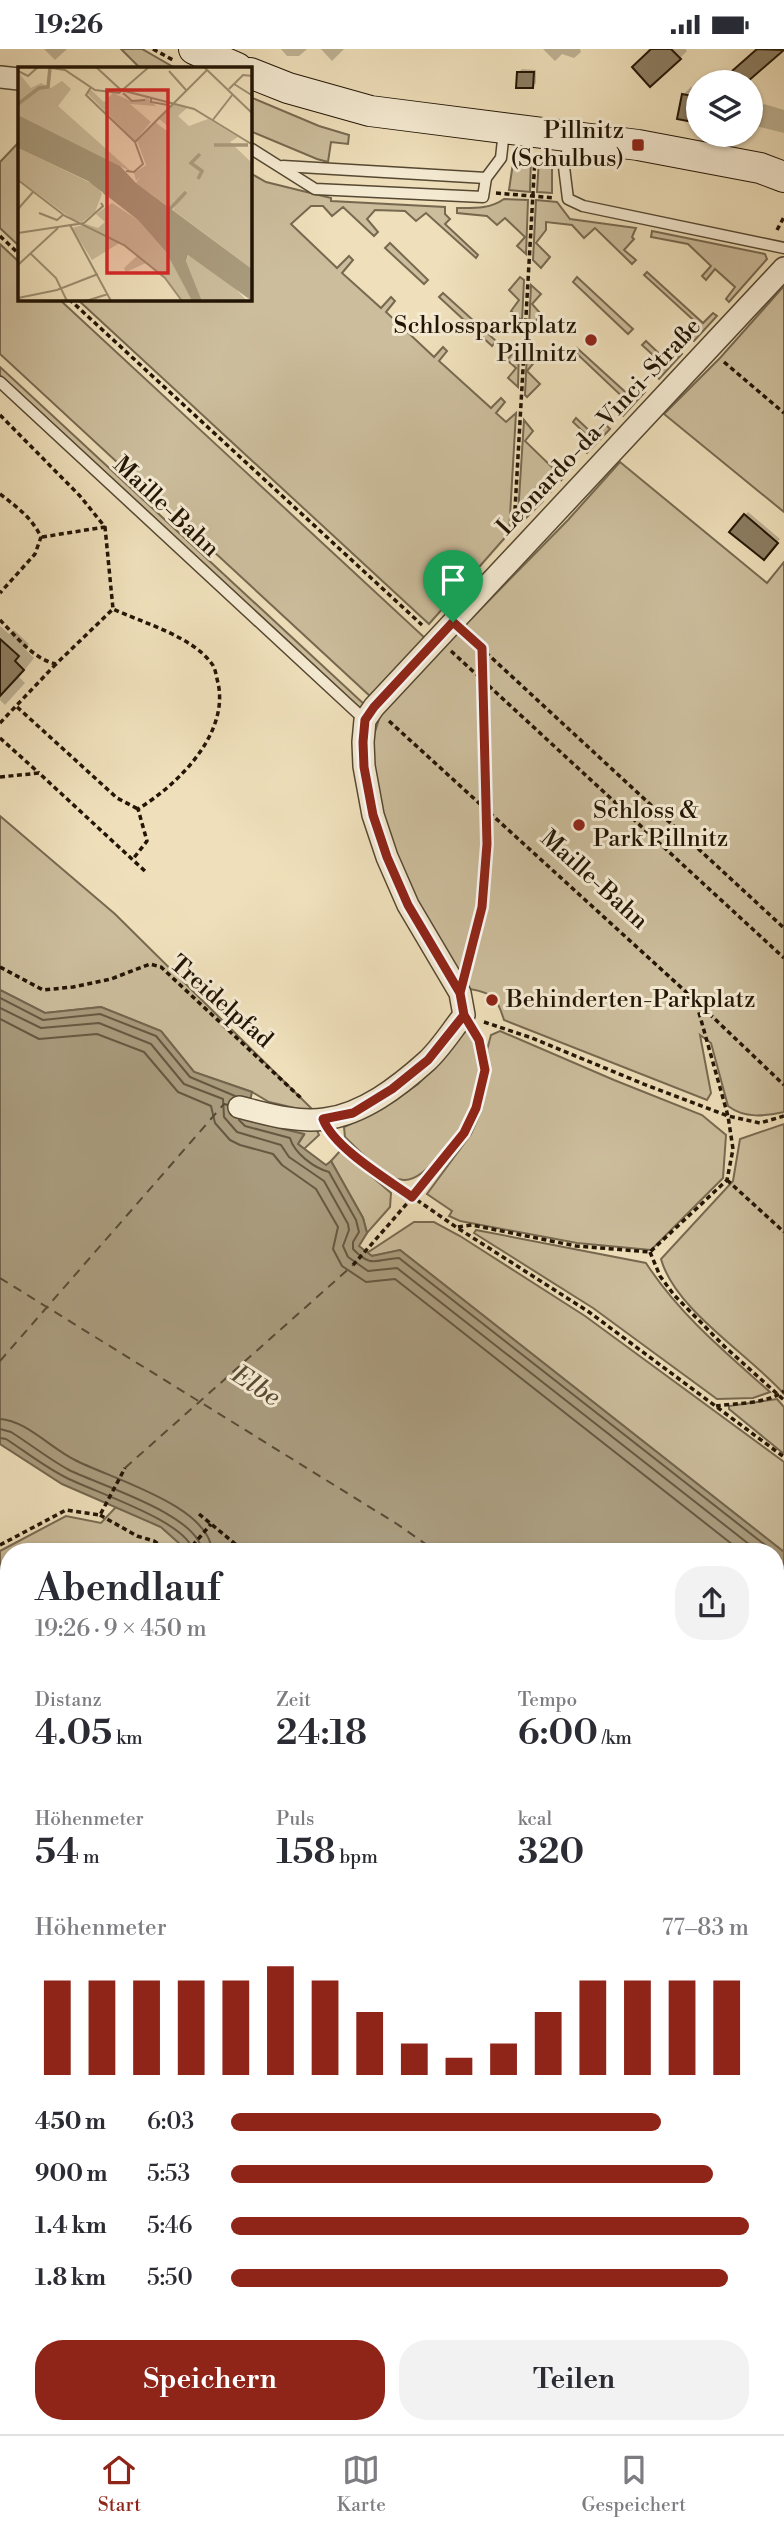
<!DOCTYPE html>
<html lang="de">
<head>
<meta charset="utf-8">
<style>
  :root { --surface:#fff; --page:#f2f2f3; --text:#2b2b33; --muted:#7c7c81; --line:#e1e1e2; --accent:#8f2418 }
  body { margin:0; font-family:"Libre Bodoni",serif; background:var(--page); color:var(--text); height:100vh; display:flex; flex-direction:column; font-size:26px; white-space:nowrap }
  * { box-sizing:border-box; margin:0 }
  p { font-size:23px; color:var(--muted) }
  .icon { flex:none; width:38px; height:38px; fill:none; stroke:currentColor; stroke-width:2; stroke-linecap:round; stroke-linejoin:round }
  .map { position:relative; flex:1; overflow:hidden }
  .sheet { position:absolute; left:0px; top:1494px; width:784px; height:891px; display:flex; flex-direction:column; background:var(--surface); border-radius:28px 28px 0 0; box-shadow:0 2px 5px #0004 }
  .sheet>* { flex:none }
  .fabs { position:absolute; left:686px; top:21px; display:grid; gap:14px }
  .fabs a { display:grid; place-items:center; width:77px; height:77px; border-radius:50%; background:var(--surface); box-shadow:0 2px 5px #0004; font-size:35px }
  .pin { position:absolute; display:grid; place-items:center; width:60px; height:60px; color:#fff; margin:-72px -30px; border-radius:50% 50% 50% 0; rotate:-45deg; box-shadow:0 0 7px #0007 }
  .pin .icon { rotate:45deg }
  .round { display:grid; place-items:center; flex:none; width:74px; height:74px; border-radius:28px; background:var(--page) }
  .overview { display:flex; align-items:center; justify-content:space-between; height:119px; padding:0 35px }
  h1 { font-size:38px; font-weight:600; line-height:52px }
  .figures { display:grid; grid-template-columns:repeat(3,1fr); gap:10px; height:119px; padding:7px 35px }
  .figures div { display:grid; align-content:center }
  .figures b { font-size:35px; font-weight:600 }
  .figures small { font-size:19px; font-weight:400 }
  .figures p { font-size:19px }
  .chart { height:196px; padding:14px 35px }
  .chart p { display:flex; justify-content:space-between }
  .chart svg { width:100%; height:126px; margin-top:7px; stroke:var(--accent); stroke-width:6 }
  .cta { display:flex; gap:14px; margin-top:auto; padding:14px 35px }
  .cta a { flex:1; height:80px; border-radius:28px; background:var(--accent); color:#fff; font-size:28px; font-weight:600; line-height:80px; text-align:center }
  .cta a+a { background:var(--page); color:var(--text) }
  ul { padding:0 35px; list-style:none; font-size:23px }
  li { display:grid; grid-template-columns:112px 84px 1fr; align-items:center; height:52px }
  li i { height:18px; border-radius:9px; background:var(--accent) }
  .status { display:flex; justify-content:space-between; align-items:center; height:49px; padding:0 35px; background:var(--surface); direction:ltr }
  .status svg { height:19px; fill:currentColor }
  .menu { display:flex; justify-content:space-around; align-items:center; height:98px; border-top:2px solid var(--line); background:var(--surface); font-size:19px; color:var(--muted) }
  .menu a { display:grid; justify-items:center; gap:4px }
  .menu .on { color:var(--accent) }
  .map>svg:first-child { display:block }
  .green { fill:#ccbd9c; stroke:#776950; stroke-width:2 }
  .water { fill:#a99b7d; stroke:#73654d; stroke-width:2 }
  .shadow { fill:#0003 }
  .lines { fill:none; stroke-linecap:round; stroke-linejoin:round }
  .shore { stroke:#665841; stroke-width:2 }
  .ferry { stroke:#584b35; stroke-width:2; stroke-dasharray:9 7; stroke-linecap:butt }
  .building { fill:#8d7f64; stroke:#221505; stroke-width:2 }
  .lane-casing { stroke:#554832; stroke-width:13 }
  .street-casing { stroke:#554832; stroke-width:24 }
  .secondary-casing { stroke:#221505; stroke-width:32 }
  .path { stroke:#221505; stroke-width:3.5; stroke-dasharray:5 3.5; stroke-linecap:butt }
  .lane { stroke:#f5ebd3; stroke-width:10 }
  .street { stroke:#f5ebd3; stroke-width:21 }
  .secondary { stroke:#f5ebd3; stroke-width:30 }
  .route-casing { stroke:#fff; stroke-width:14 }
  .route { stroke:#8f2418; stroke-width:9 }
  .poi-dot { fill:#8f2418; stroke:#f5ebd3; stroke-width:2.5 }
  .labels { text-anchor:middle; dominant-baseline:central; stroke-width:6; stroke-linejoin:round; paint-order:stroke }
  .poi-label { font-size:24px; fill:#221505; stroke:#f5ebd3; text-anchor:end }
  .street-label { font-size:24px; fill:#221505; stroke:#f5ebd3 }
  .water-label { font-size:26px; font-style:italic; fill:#584b35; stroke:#f5ebd3 }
  .inset-river { fill:none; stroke:#a99b7d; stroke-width:3.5 }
  .inset-road { fill:none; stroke:#9d8f72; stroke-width:2 }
  .view { fill:#d62828; fill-opacity:0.15; stroke:#d62828; stroke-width:3.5 }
  .inset-edge { fill:none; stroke:#221505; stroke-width:3.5 }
</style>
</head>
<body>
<div class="status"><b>19:26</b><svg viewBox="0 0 49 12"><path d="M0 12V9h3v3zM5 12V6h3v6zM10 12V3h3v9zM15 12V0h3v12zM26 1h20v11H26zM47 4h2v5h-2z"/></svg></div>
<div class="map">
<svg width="784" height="2385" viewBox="0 0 784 2385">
  <rect width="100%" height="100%" fill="#efe0bb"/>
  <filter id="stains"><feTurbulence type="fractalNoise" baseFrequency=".00286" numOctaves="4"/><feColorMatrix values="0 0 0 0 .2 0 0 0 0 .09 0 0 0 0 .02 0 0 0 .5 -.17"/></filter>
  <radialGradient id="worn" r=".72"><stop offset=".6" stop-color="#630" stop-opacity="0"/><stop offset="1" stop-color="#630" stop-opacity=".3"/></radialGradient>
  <g class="green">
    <polygon points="121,0 142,0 175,19 140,19"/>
    <polygon points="250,48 319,77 349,86 348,95 331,93 328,113 317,110 250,82"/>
    <polygon points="19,93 19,197 0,179 0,113"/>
    <polygon points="514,107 531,109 530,143 509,141"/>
    <polygon points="539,110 552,111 552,144 537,143"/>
    <polygon points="250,124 266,133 331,149 331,152 445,158 445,165 450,170 445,175 478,206 476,209 426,164 416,172 405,162 375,161 367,170 378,183 374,187 343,158 332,167 323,157 311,157 291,175 337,219 349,207 353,211 342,224 381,259 391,248 395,252 386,263 434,308 443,298 447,302 439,312 491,359 501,349 505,353 496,364 506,373 516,364 509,484 429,575 77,250 250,250"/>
    <path d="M504 150 528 151 526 205 517 197 525 188 505 169 497 176 487 167 457 164V159C474 159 490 160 504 150Z"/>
    <polygon points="536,151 557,153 570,170 636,179 632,188 634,190 624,201 636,211 632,215 595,179 584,189 572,176 546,173 546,181 536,194 550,208 541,219 533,211"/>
    <polygon points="652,182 765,205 767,210 729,253 726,250 735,238 715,220 706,231 702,227 711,217 688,195 651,188"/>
    <polygon points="390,194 428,231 424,235 385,199"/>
    <polygon points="0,195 19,213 19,250 59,250 426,590 371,648 0,305"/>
    <polygon points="647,223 703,274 713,264 717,267 694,292 690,289 700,277 644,226"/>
    <polygon points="520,228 524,231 522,272 511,262 519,251 509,241"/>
    <polygon points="577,228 633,280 628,285 573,233"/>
    <polygon points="531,236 541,245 532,255 541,265 531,279 529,278"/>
    <polygon points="784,237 784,463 664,365 720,309"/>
    <polygon points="443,244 496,292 492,297 439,248"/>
    <polygon points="646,292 668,313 678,302 682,305 659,330 655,327 664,316 642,296"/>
    <polygon points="519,297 518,338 508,329 516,319 507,311"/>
    <polygon points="577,299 632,349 642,339 645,343 623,367 619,364 628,353 574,302"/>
    <polygon points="527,303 536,311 527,322 540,335 527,348 525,346"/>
    <polygon points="0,318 365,656 361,660 0,326"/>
    <polygon points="576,369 595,387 606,376 610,380 587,404 583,401 592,391 573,373"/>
    <polygon points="524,371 533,382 525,392 559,425 570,415 573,418 548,446 545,444 541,449 543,452 526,469 518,466"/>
    <path d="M620 413 767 534 784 513V1063C765 1067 745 1070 728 1057L711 994 700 986 711 1044 707 1051 504 971C497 948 493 944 470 940L414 854 379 762 372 719 374 686 380 667 400 642 568 471Z"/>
    <polygon points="0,767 115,865 316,1064 269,1053 252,1043 194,1023 161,982 101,958 45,964 0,941"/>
    <path d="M463 982H469C475 993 483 1009 481 1022 480 1033 477 1048 472 1059 464 1078 427 1131 405 1131 385 1132 359 1101 345 1088L344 1078 382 1060 418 1035Z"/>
    <polygon points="500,982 614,1031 702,1066 726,1086 723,1129 651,1201 577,1194 460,1172 449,1167 452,1162 427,1145 471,1085 482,1060 490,1021 487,1001 491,986"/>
    <polygon points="246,1071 316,1079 319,1086 304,1100 298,1095 304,1086"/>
    <path d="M784 1075V1345C750 1306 675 1261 661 1210L733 1132 740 1090Z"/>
    <polygon points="341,1101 391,1144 390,1158 367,1184 363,1169 331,1112"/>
    <polygon points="414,1173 434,1173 460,1187 585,1267 784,1413 784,1503 400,1201 372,1207 367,1204"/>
    <path d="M476 1181 646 1214C679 1265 725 1303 770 1343L753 1349 717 1350 593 1259 474 1184Z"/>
    <polygon points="777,1350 784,1358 784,1405 729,1360 729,1357"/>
    <polygon points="116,1458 161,1478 189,1503 9,1503 9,2080 0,2085 0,1502 66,1467 101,1474"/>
    <polygon points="775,2114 784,2127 784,2385 697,2385 688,2377 775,2376"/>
  </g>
  <polygon class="water" points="0,941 45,964 101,958 161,982 194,1023 252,1043 246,1071 304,1085 298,1095 326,1116 331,1112 363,1169 367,1184 359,1197 372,1207 400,1201 784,1503 784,2127 775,2114 775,1503 189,1503 161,1478 62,1435 0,1395"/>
  <g class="shadow">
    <polygon points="44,0 67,0 55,11"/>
    <polygon points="281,0 307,0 299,7 287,7"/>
    <polygon points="321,0 344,0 332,12"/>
    <polygon points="543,0 580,0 581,3 574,9 562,5 555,12"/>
    <polygon points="653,0 685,0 687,2 680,9"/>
    <polygon points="522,20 536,21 536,34 533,38 518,24"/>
    <polygon points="691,38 698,39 698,72 679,69 684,45"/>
    <polygon points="764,55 784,61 784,84 752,76 757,62"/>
    <polygon points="748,463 780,490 763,509 745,466"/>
    <polygon points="0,577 9,585 14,581 29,595 25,600 34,609 19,628 25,634 5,656 0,651"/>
    <polygon points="9,2244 9,2303 0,2308 0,2249"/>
  </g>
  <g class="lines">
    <g class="shore">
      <polyline points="0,949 43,971 100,965 156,987 190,1028 235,1047"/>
      <polyline points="0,959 41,979 99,974 151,995 184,1035 223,1050 224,1068 237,1083 281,1096 289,1108 324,1132 348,1175 349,1181 343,1197 348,1208 368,1222 397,1219 759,1503"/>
      <polyline points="0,970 39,990 97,985 144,1003 178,1043 211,1057 215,1074 230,1091 240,1096 273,1105 282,1116 316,1140 338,1178 333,1200 342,1217 366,1233 395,1230 742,1503"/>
      <path d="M239 1071 245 1077 290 1089C294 1104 314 1119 329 1123L356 1171 359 1183 353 1193V1200C372 1220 376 1210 399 1209L774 1503"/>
      <path d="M0 1370C25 1371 52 1400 75 1411 109 1429 211 1457 212 1503"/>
      <path d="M0 1380 11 1383C30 1395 49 1410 69 1421 99 1436 200 1466 202 1503"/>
      <path d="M0 1389 6 1390C26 1403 45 1418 65 1428 91 1442 190 1473 193 1503"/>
    </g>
    <g class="ferry">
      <polyline points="0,1229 397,1475 437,1503"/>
      <polyline points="0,1312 224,1055 228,1056"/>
      <polyline points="125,1419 353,1216"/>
      <polyline points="775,1748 784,1755"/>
    </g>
  </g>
  <g class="building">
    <polygon points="651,0 671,0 681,10 650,38 632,18"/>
    <polygon points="757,0 784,1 747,33 741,33 732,22"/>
    <polygon points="517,23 534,23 533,39 516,39"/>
    <polygon points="682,45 698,48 698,74 677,70"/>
    <polygon points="744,465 778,494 764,511 729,483"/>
    <polygon points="0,590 19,607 15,612 24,621 0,647"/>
  </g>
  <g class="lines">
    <g class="lane-casing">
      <g id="lane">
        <polyline points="570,89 564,118 568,150 583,157 784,199"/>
        <polyline points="250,99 315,140 483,148 486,129 501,109 504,82"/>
        <polyline points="283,117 486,129"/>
        <polyline points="0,333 365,671"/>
        <polyline points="0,2228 9,2223"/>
      </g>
    </g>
    <g class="street-casing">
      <g id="street">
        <polyline points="0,28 19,30"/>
        <path d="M239 1058C267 1065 296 1074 325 1070 363 1065 398 1038 427 1012 441 999 452 981 464 966L460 944 408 856 387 808 373 766 364 717 363 693 365 671 374 658 784 219"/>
        <polyline points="0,1870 9,1874"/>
        <polyline points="679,2376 688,2385"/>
      </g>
    </g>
    <g class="secondary-casing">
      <g id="secondary">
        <polyline points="194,0 237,19"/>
        <polyline points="250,24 288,39 370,62 638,96 760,119 784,128"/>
      </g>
    </g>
    <g class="path">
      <polyline points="153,0 173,11"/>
      <polyline points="496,144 555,149"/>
      <polyline points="777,181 784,168"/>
      <polyline points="0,187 19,205"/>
      <polyline points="69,250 422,576"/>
      <polyline points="724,313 784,364"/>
      <polyline points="0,366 80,447 105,478 113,560"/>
      <path d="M0 445C17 458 32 469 41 488L35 505 0 544"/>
      <polyline points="514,478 535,109"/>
      <polyline points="42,488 105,478"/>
      <path d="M0 571C16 587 33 610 56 615L113 560C143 574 192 587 212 615 215 619 216 625 217 630 232 682 179 735 138 760L147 792 133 810"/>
      <polyline points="467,586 784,879"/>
      <polyline points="451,602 784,909"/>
      <polyline points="56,615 16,657 117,749 138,760"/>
      <polyline points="389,672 696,952 784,1036"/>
      <polyline points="0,674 16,657"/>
      <polyline points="0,689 39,724"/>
      <polyline points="0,728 39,724 147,824"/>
      <polyline points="467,917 482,858 487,795 482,599"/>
      <polyline points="0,918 43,941 73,938 111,930 150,915 161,918 302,1050"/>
      <polyline points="484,973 532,989 646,1036 728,1067 760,1074 784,1067"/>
      <polyline points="335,1090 375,1122 456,1178 589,1263 784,1408"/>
      <polyline points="727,1131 784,1183"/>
      <polyline points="458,1178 472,1176 576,1197 650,1203 727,1131 733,1100 728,1067 696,953"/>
      <polyline points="650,1203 660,1227 674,1246 725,1298 784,1351"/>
      <path d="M353 1216C379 1187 405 1157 431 1126 442 1112 455 1098 464 1083 480 1056 493 1015 476 986"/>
      <path d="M716 1357C737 1354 767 1355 784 1342"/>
      <polyline points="199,1465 245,1503"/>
      <polyline points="100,1466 137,1487 154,1492 170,1503"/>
      <polyline points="0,1496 66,1461 100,1466 125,1419"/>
      <polyline points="187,1503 211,1475"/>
      <polyline points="0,1577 9,1579"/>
      <polyline points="0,1646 9,1652"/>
      <polyline points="0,1737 9,1752"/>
      <polyline points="0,1827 9,1829"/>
      <polyline points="775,2290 784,2282"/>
      <polyline points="775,2335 784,2343"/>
      <polyline points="448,2385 461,2376"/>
      <polyline points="725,2385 727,2376"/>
    </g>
    <use href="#lane" class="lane"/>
    <use href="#street" class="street"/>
    <use href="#secondary" class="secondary"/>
  </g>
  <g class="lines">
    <g class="route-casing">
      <path id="route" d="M453 573 482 599 487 795 482 858 460 944 464 966 428 1011 392 1040 353 1064 323 1070C334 1099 387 1130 412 1148L464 1084 476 1059 485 1021 479 991 464 966 460 944 408 856 387 808 373 766 364 718 363 693 365 671 374 658 453 573"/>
    </g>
    <use href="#route" class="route"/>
  </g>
  <g class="poi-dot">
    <rect x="631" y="89" width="14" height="14" rx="3.5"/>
    <circle cx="591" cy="291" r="7"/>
    <circle cx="579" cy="776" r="7"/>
    <circle cx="492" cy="951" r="7"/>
  </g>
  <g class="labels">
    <g class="poi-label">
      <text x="624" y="82">Pillnitz<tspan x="624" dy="28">(Schulbus)</tspan></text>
      <text x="577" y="277">Schlossparkplatz<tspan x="577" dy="28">Pillnitz</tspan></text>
      <text x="593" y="762" text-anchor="start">Schloss &amp;<tspan x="593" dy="28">Park Pillnitz</tspan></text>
      <text x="506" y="951" text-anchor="start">Behinderten-Parkplatz</text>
    </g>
    <g class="street-label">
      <text transform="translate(599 378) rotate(-47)">Leonardo-da-Vinci-Straße</text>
      <text transform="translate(166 458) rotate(43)">Maille-Bahn</text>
      <text transform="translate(594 831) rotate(42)">Maille-Bahn</text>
      <text transform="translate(221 953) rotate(41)">Treidelpfad</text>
    </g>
    <g class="water-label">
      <text transform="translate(256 1337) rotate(33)">Elbe</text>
    </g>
  </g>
  <g transform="translate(18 18)">
    <rect width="234" height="234" fill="#efe0bb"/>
    <path d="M0 5 13 21 23 16 33 21 44 14 53 22 40 39 114 105 0 48ZM72 22 86 35 95 26 115 35 129 31 138 39 112 37 133 55 117 74 69 26ZM154 37 169 41 160 49 171 59 190 52 220 70 212 75 234 96V202L155 143 159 136 155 133 157 136 151 140 118 116 123 109 118 114 116 106 128 98 119 74 137 55 149 64 151 60 140 51ZM0 81 79 119 84 127 77 145 64 155 54 152 0 112ZM94 136 120 153 148 185 174 234H165L148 211 128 196 108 205 106 201 119 189 103 175 74 193 54 161 68 157 80 161 87 155 78 147ZM171 188 216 220 229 234H184L168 194Z" fill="#ccbd9c"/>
    <path d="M0 48 102 99 118 116 234 202V234L170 188 168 194 184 234H174L148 185 120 153 70 114 0 81Z" fill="#a99b7d"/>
    <path class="inset-river" d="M0 37 21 21 30 20 32 1M0 68 120 136 235 222M196 78H230M180 112 184 104 173 96 182 87M86 127 106 104M99 132 116 117M152 142 168 125"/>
    <path class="inset-road" d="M27 0 47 3 77 23 101 26 131 0M78 0 103 23 176 42 235 78M186 0 235 47M0 4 10 9 20 0M151 4 168 23M216 17 235 29M73 20 68 28 117 75M211 22 225 8 235 9M105 26 114 34 127 33M133 30V35L150 38M194 54 215 27M117 75 189 3M108 104 116 105 125 97 117 75M0 113 47 149 106 178 147 211 164 234M0 142 15 125M21 146 39 153 45 148M52 158 93 234M0 166 66 156 85 139 83 136M12 186 38 211 49 234M0 198 40 161M0 231 39 223 80 207M68 234 90 227"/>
    <path class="view" d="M89 23H150V206H89Z"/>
    <rect width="234" height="234" class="inset-edge"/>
  </g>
  <rect width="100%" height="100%" filter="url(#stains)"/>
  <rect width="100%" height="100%" fill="url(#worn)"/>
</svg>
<div class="fabs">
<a><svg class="icon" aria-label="layers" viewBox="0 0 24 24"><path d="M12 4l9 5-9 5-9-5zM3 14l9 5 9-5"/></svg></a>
</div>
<div class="pin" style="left:453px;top:573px;background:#1e9e55"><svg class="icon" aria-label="arrive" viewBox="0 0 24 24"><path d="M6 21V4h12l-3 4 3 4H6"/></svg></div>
<section class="sheet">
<div class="overview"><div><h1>Abendlauf</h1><p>19:26 · 9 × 450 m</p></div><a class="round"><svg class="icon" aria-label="share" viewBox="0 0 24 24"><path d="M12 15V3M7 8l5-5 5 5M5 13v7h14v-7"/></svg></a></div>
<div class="figures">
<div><p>Distanz</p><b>4.05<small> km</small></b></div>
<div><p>Zeit</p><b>24:18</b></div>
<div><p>Tempo</p><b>6:00<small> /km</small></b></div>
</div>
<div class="figures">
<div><p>Höhenmeter</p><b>54<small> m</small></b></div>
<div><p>Puls</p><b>158<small> bpm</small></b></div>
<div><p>kcal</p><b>320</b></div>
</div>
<div class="chart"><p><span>Höhenmeter</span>77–83 m</p>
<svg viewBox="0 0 160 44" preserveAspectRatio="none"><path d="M5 44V11M15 44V11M25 44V11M35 44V11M45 44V11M55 44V6M65 44V11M75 44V22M85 44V33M95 44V38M105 44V33M115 44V22M125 44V11M135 44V11M145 44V11M155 44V11"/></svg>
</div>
<ul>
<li><b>450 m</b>6:03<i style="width:83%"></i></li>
<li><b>900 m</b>5:53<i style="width:93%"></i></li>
<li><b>1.4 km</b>5:46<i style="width:100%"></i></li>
<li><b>1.8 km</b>5:50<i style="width:96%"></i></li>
</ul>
<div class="cta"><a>Speichern</a><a>Teilen</a></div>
</section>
</div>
<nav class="menu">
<a class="on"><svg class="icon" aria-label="home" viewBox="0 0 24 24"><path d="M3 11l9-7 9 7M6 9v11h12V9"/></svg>Start</a>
<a><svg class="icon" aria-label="map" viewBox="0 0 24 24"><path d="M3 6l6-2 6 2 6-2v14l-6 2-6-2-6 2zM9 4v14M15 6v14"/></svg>Karte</a>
<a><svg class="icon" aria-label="saved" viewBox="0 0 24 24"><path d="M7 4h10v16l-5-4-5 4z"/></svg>Gespeichert</a>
</nav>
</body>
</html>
